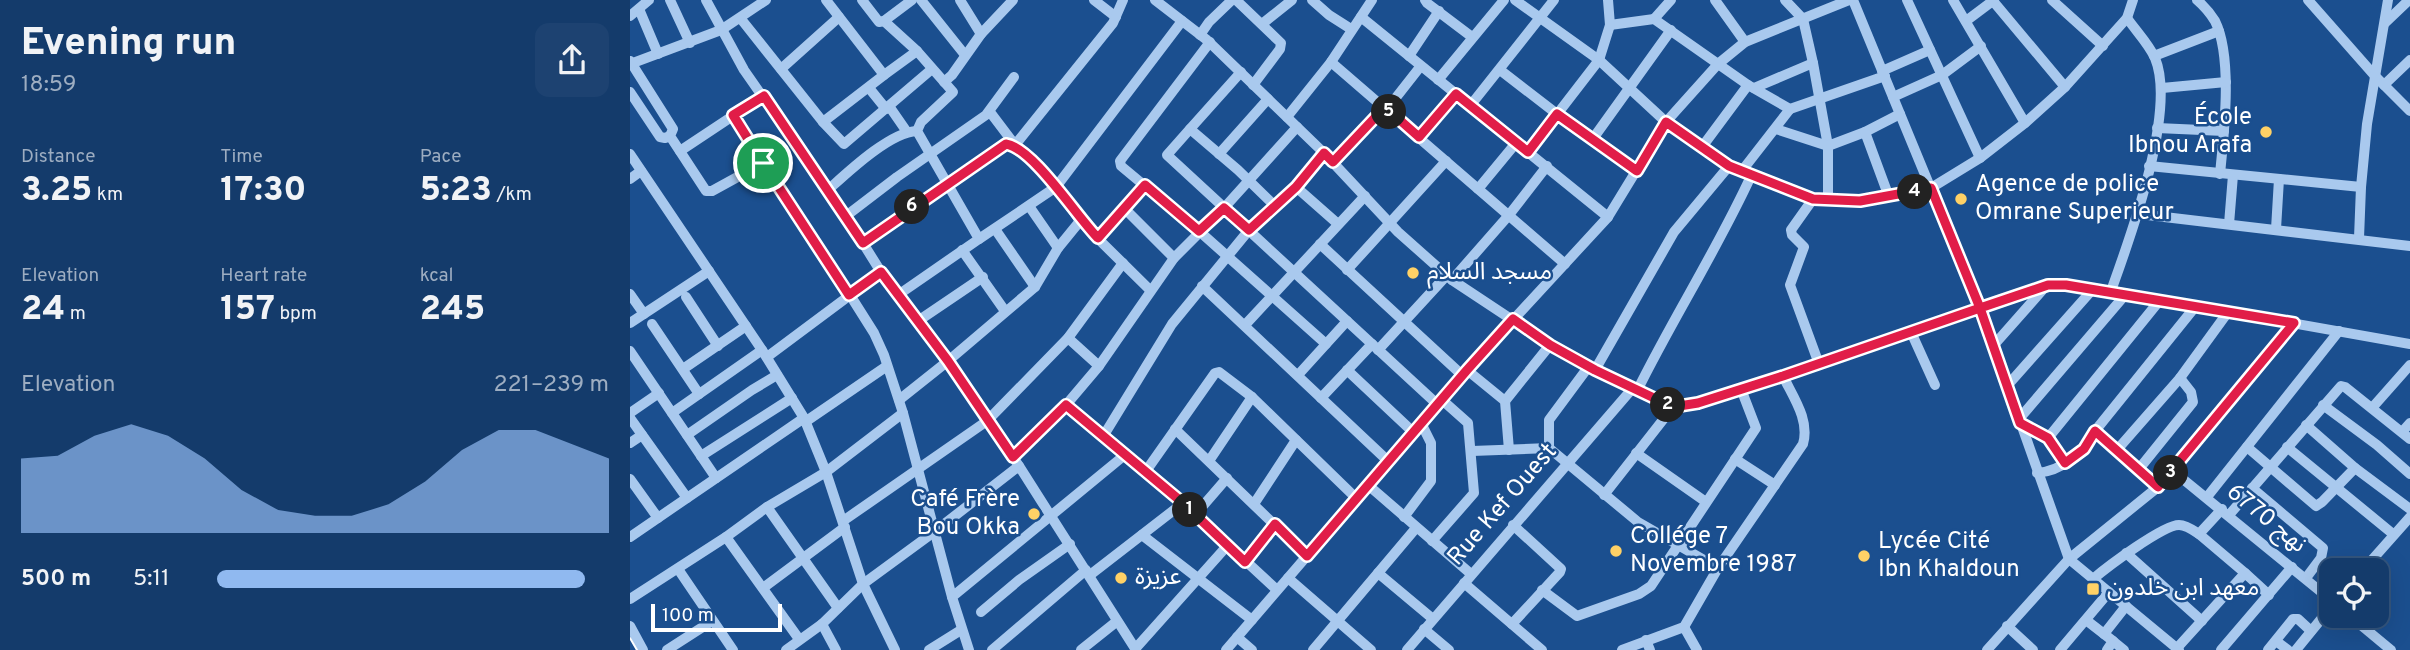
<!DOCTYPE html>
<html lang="en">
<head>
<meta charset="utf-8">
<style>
  :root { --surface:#143b6b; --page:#1d4271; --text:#f1f3f6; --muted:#9dadc1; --line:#33557e; --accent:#90b9f0 }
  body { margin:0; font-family:Overpass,"Noto Sans Arabic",sans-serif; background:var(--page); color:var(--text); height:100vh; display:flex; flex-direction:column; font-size:26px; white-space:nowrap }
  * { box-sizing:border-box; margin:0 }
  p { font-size:23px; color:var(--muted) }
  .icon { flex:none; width:38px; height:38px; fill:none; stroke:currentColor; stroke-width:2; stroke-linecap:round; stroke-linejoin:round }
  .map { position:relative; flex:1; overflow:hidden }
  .sheet { display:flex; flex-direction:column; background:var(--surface); width:630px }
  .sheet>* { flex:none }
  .fabs { position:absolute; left:1689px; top:558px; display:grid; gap:14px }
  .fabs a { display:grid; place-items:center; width:70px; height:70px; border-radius:14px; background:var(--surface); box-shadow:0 7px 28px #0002,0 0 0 2px var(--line); font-size:35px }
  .scale { position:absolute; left:21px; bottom:18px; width:131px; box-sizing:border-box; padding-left:7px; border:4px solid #fff; border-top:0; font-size:19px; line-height:24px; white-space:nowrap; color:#fff; -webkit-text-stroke:5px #1b4f8f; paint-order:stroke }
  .pin { position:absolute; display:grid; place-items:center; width:60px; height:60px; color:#fff; margin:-30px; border:4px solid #fff; border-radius:50%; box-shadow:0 2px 7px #0007 }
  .km { position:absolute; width:35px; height:35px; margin:-18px; border-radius:50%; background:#222; color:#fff; font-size:19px; line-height:35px; text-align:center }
  .round { display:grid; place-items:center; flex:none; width:74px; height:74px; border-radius:14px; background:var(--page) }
  .summary { display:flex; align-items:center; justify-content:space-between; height:119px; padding:0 21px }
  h1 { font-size:38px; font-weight:800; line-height:52px }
  .stats { display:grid; grid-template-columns:repeat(3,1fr); gap:10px; height:119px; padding:7px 21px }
  .stats div { display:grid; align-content:center }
  .stats b { font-size:35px; font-weight:800 }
  .stats small { font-size:19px; font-weight:400 }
  .stats p { font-size:19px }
  .chart { height:196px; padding:14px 21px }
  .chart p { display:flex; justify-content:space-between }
  .chart svg { width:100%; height:126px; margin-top:7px; fill:var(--accent); opacity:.7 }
  ul { padding:0 21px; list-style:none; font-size:23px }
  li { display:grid; grid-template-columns:112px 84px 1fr; align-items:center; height:52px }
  li i { height:18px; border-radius:9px; background:var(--accent) }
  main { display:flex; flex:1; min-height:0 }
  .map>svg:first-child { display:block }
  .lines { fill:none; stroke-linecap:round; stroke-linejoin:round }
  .minor { stroke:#a9c9ee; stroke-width:10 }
  .tram { stroke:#fff; stroke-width:2 }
  .route-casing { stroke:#fff; stroke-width:14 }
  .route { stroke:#e11d48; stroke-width:9 }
  .poi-dot { fill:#ffd166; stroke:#1b4f8f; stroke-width:2.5 }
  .labels { text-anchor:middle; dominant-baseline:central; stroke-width:5; stroke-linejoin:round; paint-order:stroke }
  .poi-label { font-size:24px; fill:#fff; stroke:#1b4f8f; text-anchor:start }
  .street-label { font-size:24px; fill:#fff; stroke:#1b4f8f }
</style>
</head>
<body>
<main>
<section class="sheet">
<div class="summary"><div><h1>Evening run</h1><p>18:59</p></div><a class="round"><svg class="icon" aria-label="share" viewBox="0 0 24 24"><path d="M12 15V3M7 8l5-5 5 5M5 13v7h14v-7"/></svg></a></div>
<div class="stats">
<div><p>Distance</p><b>3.25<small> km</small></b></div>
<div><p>Time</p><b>17:30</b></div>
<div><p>Pace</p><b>5:23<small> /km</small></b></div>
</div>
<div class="stats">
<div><p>Elevation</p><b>24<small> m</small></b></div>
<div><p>Heart rate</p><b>157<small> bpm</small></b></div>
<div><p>kcal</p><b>245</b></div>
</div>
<div class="chart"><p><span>Elevation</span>221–239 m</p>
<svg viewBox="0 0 160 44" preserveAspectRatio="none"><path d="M0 44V18L10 17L20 10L30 6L40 10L50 18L60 29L70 36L80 38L90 38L100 34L110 26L120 15L130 8L140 8L150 13L160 18V44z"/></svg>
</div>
<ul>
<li><b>500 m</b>5:11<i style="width:94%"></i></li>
</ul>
</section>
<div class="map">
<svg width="1780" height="650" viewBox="0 0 1780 650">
  <rect width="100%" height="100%" fill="#1b4f8f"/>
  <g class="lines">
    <g class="minor">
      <polyline points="40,0 60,43"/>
      <polyline points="76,0 114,70 216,216 251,272 318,361 389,466 506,650"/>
      <polyline points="232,0 249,22 254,21"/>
      <polyline points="291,0 335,55"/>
      <polyline points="330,0 351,34"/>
      <polyline points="464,0 486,17"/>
      <polyline points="525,0 577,40 694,153 768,232 822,280 920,345 1002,389 1043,407 1068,403 1153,376 1418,285 1436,285 1481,291 1780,344"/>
      <polyline points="606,0 651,43 650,49 623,85"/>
      <polyline points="682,0 699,15 721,29"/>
      <polyline points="795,0 797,3 842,37"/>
      <polyline points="885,0 969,60 1036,122 1099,166 1183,199 1230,201 1301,188 1350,158 1395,123 1435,87 1497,18 1503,0"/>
      <polyline points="1085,0 1115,42"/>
      <polyline points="1155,0 1173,19 1183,63 1198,146 1198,200"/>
      <polyline points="1223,0 1350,308 1439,559 1549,650"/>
      <polyline points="1277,0 1350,158"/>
      <polyline points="1323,0 1395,123"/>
      <polyline points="1422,0 1473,46"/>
      <path d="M1567 0C1574 6 1580 13 1585 21 1603 57 1594 133 1590 174"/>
      <polyline points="1678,0 1745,76 1780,111"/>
      <polyline points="1363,1 1435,87"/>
      <polyline points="9,9 28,54"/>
      <polyline points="0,16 19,0"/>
      <polyline points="731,17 978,217"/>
      <polyline points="111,19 193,122 254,75 196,0"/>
      <polyline points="1024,19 1041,0"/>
      <polyline points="1336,21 1364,0"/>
      <polyline points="1755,23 1779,0"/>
      <polyline points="632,24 662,0"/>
      <polyline points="980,25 1024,19 1118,85 1160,109 1255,76"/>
      <polyline points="570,35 579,22 602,0"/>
      <polyline points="580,42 490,161 491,166 569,231 696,344"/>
      <polyline points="779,56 809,11"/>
      <polyline points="1524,56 1589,31"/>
      <polyline points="0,61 43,129 40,136 76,191 82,191 133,163"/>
      <polyline points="701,62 935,264"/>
      <polyline points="0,64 91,30 136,0"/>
      <polyline points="151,69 209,17"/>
      <polyline points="870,70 927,114 1007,171"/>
      <polyline points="1252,71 1300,50"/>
      <polyline points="611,72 560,129 608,170 646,207"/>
      <polyline points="254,75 287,51"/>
      <polyline points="808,80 874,0"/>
      <polyline points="314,82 322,75 351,34 383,0"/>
      <polyline points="1754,85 1780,60"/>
      <polyline points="239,88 256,109"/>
      <polyline points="1124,88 1183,63"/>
      <polyline points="1532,88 1596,82"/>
      <polyline points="0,92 30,137 35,138 40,136"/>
      <polyline points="1263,97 1312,75 1351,46"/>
      <polyline points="259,106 277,132"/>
      <polyline points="840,106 924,0"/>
      <polyline points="757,109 790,67"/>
      <polyline points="360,112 385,145 423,182 450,221 520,290"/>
      <polyline points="103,115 220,295 244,333 254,355 273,413 322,597"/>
      <polyline points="657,117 701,62 742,0"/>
      <polyline points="193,122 214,144 302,69"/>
      <polyline points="1527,128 1594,131"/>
      <polyline points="560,129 537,155 807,404"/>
      <polyline points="1146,129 1198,146 1235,132 1270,114"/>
      <polyline points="1235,132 1259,197"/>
      <polyline points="789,137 826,94"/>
      <polyline points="962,140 1041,30"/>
      <polyline points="385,145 483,23 493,0"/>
      <polyline points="1072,147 1118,85"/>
      <polyline points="50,151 133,96"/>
      <polyline points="898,152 969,60 980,25 978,0"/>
      <polyline points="0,154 132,350 174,418 196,472 233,584 265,650"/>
      <polyline points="589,154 638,99"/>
      <polyline points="703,162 755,107"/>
      <polyline points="1519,166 1731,187"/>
      <polyline points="1111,172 1160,109"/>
      <polyline points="0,179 11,171"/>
      <polyline points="666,187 708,224"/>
      <polyline points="848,189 886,143"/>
      <path d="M198 190C218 172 260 132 287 131"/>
      <polyline points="1183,199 1161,230 1162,235 1174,247 1160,285 1189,364"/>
      <polyline points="399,206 428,248"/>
      <polyline points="494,208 544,258"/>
      <polyline points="1509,214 1780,246"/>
      <polyline points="216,216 267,177 356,115 384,77"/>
      <polyline points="1599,224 1603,175"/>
      <polyline points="365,229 405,287"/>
      <polyline points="1646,229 1649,179"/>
      <polyline points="468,238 515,185"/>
      <polyline points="1729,238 1731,187 1737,124 1758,0"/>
      <polyline points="349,239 426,187 552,21"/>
      <polyline points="233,243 372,145 385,145"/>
      <polyline points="690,244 832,375"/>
      <polyline points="332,250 375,311"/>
      <polyline points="717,270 816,161"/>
      <polyline points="822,280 879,215 917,166"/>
      <polyline points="572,286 758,461"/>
      <path d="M1481 291C1500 238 1547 111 1525 58 1519 44 1506 31 1497 18"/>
      <polyline points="0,294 14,314"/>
      <polyline points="268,295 349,239 287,131 291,122 323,92 287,51 254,21 282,0"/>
      <polyline points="56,297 88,346"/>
      <polyline points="288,321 353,277"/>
      <polyline points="0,323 79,271"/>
      <polyline points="22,324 69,394"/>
      <polyline points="615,325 735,196"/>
      <polyline points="1281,332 1305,385"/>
      <polyline points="438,338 469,366"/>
      <polyline points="1363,346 1416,286"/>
      <polyline points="748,350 817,275"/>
      <polyline points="0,351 86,478"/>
      <polyline points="137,357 251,272"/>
      <polyline points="53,369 116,326"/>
      <polyline points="717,370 783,432"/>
      <polyline points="837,370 875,401 879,450"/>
      <polyline points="965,370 1044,232 1099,166"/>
      <polyline points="668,375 717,321"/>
      <polyline points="1377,386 1463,289"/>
      <path d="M1007 391C1043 318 1087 250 1121 176"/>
      <polyline points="691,398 742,344"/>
      <polyline points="269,400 318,361 405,287 428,248 450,221"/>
      <polyline points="875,401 920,345"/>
      <polyline points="436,405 553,503 647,590"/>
      <polyline points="1693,405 1747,445 1780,474"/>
      <polyline points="1742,408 1780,365"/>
      <polyline points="0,413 29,393"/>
      <polyline points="42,413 132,350"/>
      <polyline points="0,418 57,498"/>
      <polyline points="1389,419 1495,295"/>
      <polyline points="175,422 257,366"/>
      <polyline points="1390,423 1418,438 1435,463"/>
      <polyline points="1676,425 1725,468 1780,509"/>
      <polyline points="545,429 677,556"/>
      <polyline points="1465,431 1528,487"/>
      <polyline points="1772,432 1780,423"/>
      <polyline points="57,435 122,390 147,375"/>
      <polyline points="474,435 542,324 619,230 666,187 694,153"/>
      <polyline points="1418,438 1530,300"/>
      <polyline points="0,443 12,435"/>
      <polyline points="1617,447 1686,506 1692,502 1725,468"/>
      <polyline points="1657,447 1763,534"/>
      <polyline points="919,448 919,420 959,366"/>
      <polyline points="842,451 919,448 1008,522 1088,568"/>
      <polyline points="1486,451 1550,378 1598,312"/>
      <polyline points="1006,453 1076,502"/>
      <polyline points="71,456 162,398"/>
      <polyline points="383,457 436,405 469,366 544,258 594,208 667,127"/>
      <polyline points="1105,459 1145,485"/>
      <polyline points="579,461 622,397"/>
      <polyline points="1509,469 1563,402 1561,392 1550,378"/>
      <polyline points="516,471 585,373 589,372 622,397 726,498"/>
      <polyline points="1543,471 1701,600"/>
      <path d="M1407 473C1431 471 1455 453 1465 431L1565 307"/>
      <polyline points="0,479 28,518"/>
      <polyline points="738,485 841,574"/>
      <polyline points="1622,488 1693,548 1691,558 1676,578"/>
      <polyline points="974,495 1043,407"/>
      <polyline points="1577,497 1709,331"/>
      <polyline points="624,504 666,440"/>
      <polyline points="137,507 208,608"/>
      <polyline points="565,515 597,478"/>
      <polyline points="1599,515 1711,386 1715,387 1780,439"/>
      <polyline points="774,517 801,481 801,443 791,423"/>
      <polyline points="213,521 357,421 438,338 493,263"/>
      <polyline points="1569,534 1615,573"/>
      <polyline points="512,535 622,620"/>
      <polyline points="0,537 174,418"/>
      <polyline points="96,537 169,639"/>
      <polyline points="802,541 844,493 838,423 811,399"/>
      <polyline points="1496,553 1572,621"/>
      <polyline points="615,562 645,524"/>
      <polyline points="48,569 103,650"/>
      <polyline points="1733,570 1780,517"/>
      <polyline points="748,573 803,619"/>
      <polyline points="460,575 553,503"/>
      <polyline points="658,578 741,650"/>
      <path d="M1463 579C1477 567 1533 525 1549 525 1556 525 1563 530 1569 534L1592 509"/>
      <polyline points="834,583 912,650"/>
      <polyline points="133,588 215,527"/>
      <polyline points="912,590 947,616 1009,594 1021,586 1126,428 1111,389"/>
      <polyline points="0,599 96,537 137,507 196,472 273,413"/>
      <polyline points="351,612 389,580 440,544"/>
      <polyline points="1720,616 1761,650"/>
      <polyline points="1456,620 1483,641 1477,650"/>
      <polyline points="192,624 206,650"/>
      <polyline points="882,624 930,572 931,569 883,525"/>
      <polyline points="0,626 13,650"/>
      <polyline points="1377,626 1403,650"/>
      <polyline points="1054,627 1067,650"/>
      <polyline points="794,629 819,650"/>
      <polyline points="1474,634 1496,606"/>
      <polyline points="607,637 622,650"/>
      <polyline points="1016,640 1020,650"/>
      <polyline points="1483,641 1494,650"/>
      <polyline points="1646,641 1658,650"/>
      <polyline points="1547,648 1615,573 1639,595"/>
      <polyline points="505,649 597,546"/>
      <polyline points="37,650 82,621"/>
      <polyline points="156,650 192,624 233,584 304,532 389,466"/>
      <polyline points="299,650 331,630"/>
      <polyline points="339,650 322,597 496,454"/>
      <polyline points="362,650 456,570"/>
      <polyline points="451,650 486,622"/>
      <polyline points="596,650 837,370 978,217 1036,122 1088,64 1115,42 1219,0"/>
      <polyline points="683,650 786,528"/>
      <polyline points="777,650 1002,389"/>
      <path d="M992 650 1054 627 1088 568 1173 444C1180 420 1163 397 1153 376"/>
      <polyline points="1357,650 1439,559 1528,487 1664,323"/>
      <polyline points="1430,650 1479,592"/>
      <polyline points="1591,650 1662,567"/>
      <polyline points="1638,650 1663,619 1668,619 1681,631"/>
      <polyline points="1666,650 1701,607"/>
    </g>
    <polyline class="tram" points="0,638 7,650"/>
  </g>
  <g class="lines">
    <g class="route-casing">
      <path id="route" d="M133 163 219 295 251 272 318 361 383 457 436 405 553 503 615 562 645 524 677 556 837 370 883 319 920 345 965 370 1043 407 1068 403 1153 376 1350 308 1390 423 1418 438 1435 463 1454 449 1465 431 1528 487 1664 323 1436 285H1418L1350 308 1301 188 1230 201 1183 199 1099 166 1036 122 1007 171 927 114 898 152 826 94 789 137 755 107 703 162 694 153 666 187 619 230 594 208 569 231 515 185 468 238C447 217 403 148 376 144L233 243 134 96 103 115 133 163"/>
    </g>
    <use href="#route" class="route"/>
  </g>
  <g class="poi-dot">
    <circle cx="1636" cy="132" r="7"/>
    <circle cx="1331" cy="199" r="7"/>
    <circle cx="783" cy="273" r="7"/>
    <circle cx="404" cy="514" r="7"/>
    <circle cx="986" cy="551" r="7"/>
    <circle cx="1234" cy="556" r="7"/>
    <circle cx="491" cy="578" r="7"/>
    <rect x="1456" y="582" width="14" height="14" rx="3.5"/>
  </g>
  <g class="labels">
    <g class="poi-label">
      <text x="1622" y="118" text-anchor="end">École<tspan x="1622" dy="28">Ibnou Arafa</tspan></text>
      <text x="1345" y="185">Agence de police<tspan x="1345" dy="28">Omrane Superieur</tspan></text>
      <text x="797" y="273">مسجد السلام</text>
      <text x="390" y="500" text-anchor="end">Café Frère<tspan x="390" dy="28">Bou Okka</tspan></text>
      <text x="1000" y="537">Collége 7<tspan x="1000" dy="28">Novembre 1987</tspan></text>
      <text x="1248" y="542">Lycée Cité<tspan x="1248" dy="28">Ibn Khaldoun</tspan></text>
      <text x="505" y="578">عزيزة</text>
      <text x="1477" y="589">معهد ابن خلدون</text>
    </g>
    <g class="street-label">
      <text transform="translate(873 505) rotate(-49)">Rue Kef Ouest</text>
      <text transform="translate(1636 519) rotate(39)">نهج 6770</text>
    </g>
  </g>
</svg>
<div class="fabs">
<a><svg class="icon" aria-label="locate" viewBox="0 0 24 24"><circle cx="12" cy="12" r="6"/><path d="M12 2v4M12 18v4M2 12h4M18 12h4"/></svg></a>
</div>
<div class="scale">100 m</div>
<div class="pin" style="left:133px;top:163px;background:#1e9e55"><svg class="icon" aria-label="arrive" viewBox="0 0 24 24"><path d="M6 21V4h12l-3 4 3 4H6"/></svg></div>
<b class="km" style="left:560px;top:510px">1</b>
<b class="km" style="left:1038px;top:405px">2</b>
<b class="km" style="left:1541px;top:473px">3</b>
<b class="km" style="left:1285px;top:192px">4</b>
<b class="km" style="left:759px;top:112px">5</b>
<b class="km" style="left:282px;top:207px">6</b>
</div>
</main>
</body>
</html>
